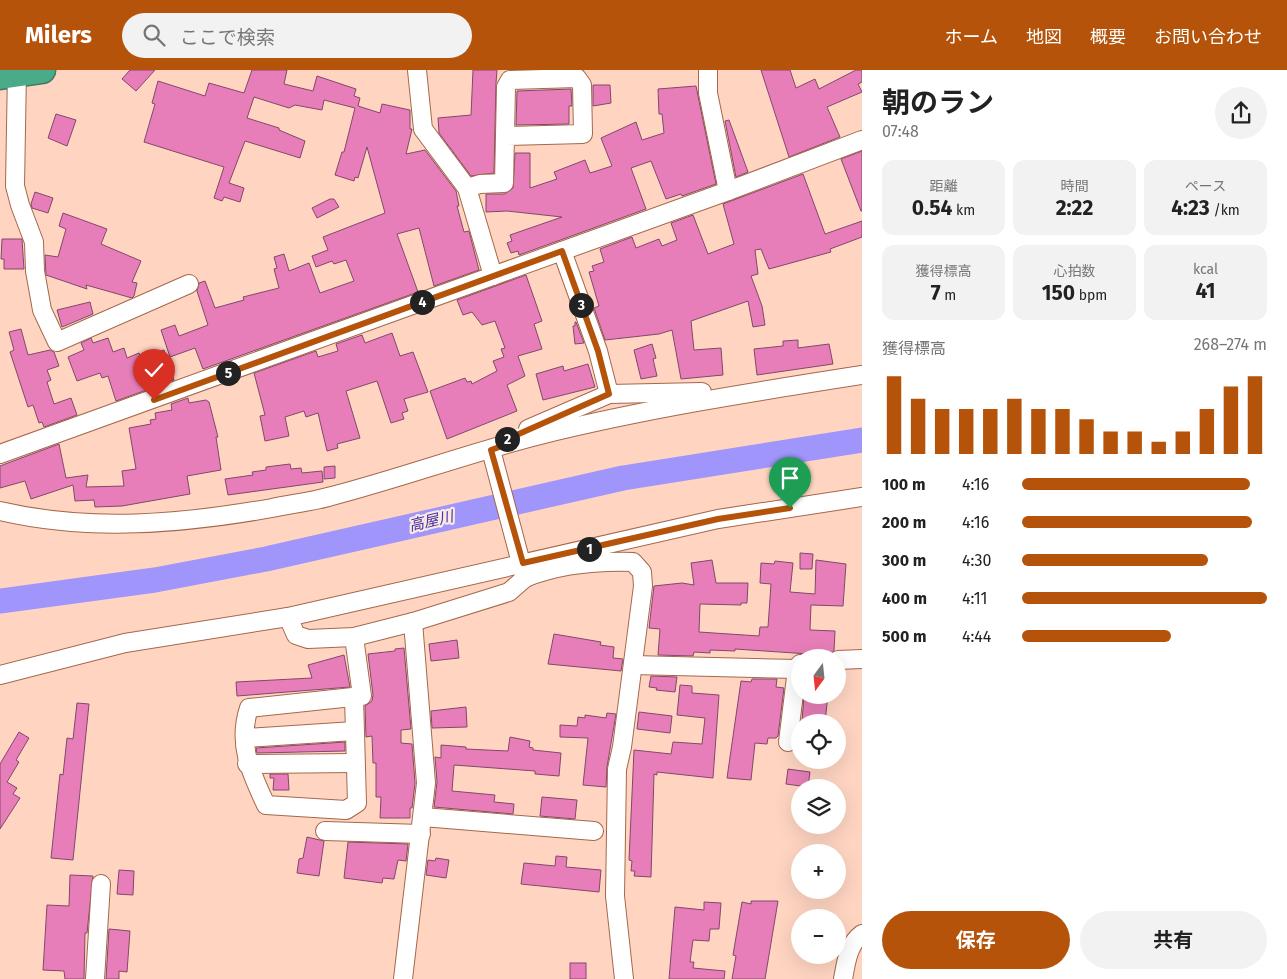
<!DOCTYPE html>
<html lang="ja">
<head>
<meta charset="utf-8">
<style>
  :root { --surface:#fff; --page:#f2f2f2; --text:#222; --muted:#767676; --accent:#b45309 }
  body { margin:0; font-family:"Fira Sans","Noto Sans JP",sans-serif; background:var(--page); color:var(--text); height:100vh; display:flex; flex-direction:column; font-size:19px; white-space:nowrap }
  * { box-sizing:border-box; margin:0 }
  p { font-size:16px; color:var(--muted) }
  .icon { flex:none; width:28px; height:28px; fill:none; stroke:currentColor; stroke-width:2; stroke-linecap:round; stroke-linejoin:round }
  .map { position:relative; flex:1; overflow:hidden }
  .side { display:flex; flex-direction:column; background:var(--surface); width:425px }
  .side>* { flex:none }
  .needle { width:32px; rotate:195deg }
  .buttons { position:absolute; left:791px; top:579px; display:grid; gap:10px }
  .buttons a { display:grid; place-items:center; width:55px; height:55px; border-radius:50%; background:var(--surface); box-shadow:0 5px 20px #0002; font-size:25px }
  .pin { position:absolute; display:grid; place-items:center; width:42px; height:42px; color:#fff; margin:-51px -21px; border-radius:50% 50% 50% 0; rotate:-45deg; box-shadow:0 0 5px #0007 }
  .pin .icon { rotate:45deg }
  .km { position:absolute; width:25px; height:25px; margin:-12px; border-radius:50%; background:#222; color:#fff; font-size:14px; line-height:25px; text-align:center }
  .round { display:grid; place-items:center; flex:none; width:52px; height:52px; border-radius:26px; background:var(--page) }
  .summary { display:flex; align-items:center; justify-content:space-between; height:85px; padding:0 20px }
  h1 { font-size:28px; font-weight:700; line-height:38px }
  .figures { display:grid; grid-template-columns:repeat(3,1fr); gap:8px; height:85px; padding:5px 20px }
  .figures div { display:grid; align-content:center; border-radius:12px; background:var(--page); text-align:center }
  .figures b { font-size:21px; font-weight:700 }
  .figures small { font-size:14px; font-weight:400 }
  .figures p { font-size:14px }
  .chart { height:140px; padding:10px 20px }
  .chart p { display:flex; justify-content:space-between }
  .chart svg { width:100%; height:90px; margin-top:5px; stroke:var(--accent); stroke-width:6 }
  .cta { display:flex; gap:10px; margin-top:auto; padding:10px 20px }
  .cta a { flex:1; height:58px; border-radius:30px; background:var(--accent); color:#fff; font-size:20px; font-weight:700; line-height:58px; text-align:center }
  .cta a+a { background:var(--page); color:var(--text) }
  ul { padding:0 20px; list-style:none; font-size:16px }
  li { display:grid; grid-template-columns:80px 60px 1fr; align-items:center; height:38px }
  li i { height:12px; border-radius:6px; background:var(--accent) }
  header { display:flex; align-items:center; gap:30px; box-sizing:border-box; height:70px; padding:0 25px; background:var(--accent); color:#fff }
  header strong { font-size:24px }
  nav { display:flex; gap:28px; margin-inline-start:auto; font-size:18px }
  .search { width:350px; height:45px; background:var(--page); display:flex; align-items:center; gap:12px; box-sizing:border-box; padding:0 18px; border-radius:28px; color:var(--muted); font-size:19px }
  main { display:flex; flex:1; min-height:0 }
  .map>svg:first-child { display:block }
  .lines { fill:none; stroke-linecap:round; stroke-linejoin:round }
  .river { stroke:#9f95fb; stroke-width:25 }
  .building { fill:#e77eb9; stroke:#824868 }
  .minor-casing { stroke:#a4684b; stroke-width:20 }
  .highway-casing { stroke:#437a5f; stroke-width:29 }
  .minor { stroke:#fff; stroke-width:18 }
  .highway { stroke:#4aab88; stroke-width:26 }
  .route-casing { stroke:#fff; stroke-width:10 }
  .route { stroke:#b45309; stroke-width:6 }
  .labels { text-anchor:middle; dominant-baseline:central; stroke-width:4.5; stroke-linejoin:round; paint-order:stroke }
  .water-label { font-size:15px; font-style:italic; fill:#472ca0; stroke:#f8e9e3 }
</style>
</head>
<body>
<header>
<strong>Milers</strong>
<div class="search"><svg class="icon" aria-label="search" viewBox="0 0 24 24"><circle cx="10" cy="10" r="6"/><path d="M15 15l6 6"/></svg>ここで検索</div>
<nav><a>ホーム</a><a>地図</a><a>概要</a><a>お問い合わせ</a></nav>
</header>
<main>
<div class="map">
<svg width="862" height="909" viewBox="0 0 862 909">
  <rect width="100%" height="100%" fill="#ffd5c2"/>
  <g class="lines">
    <polyline class="river" points="0,531 155,510 266,489 623,408 862,370"/>
  </g>
  <g class="building">
    <polygon points="130,0 155,0 136,21 122,9"/>
    <polygon points="252,0 287,0 284,14 313,21 317,6 356,19 354,26 360,28 358,36 380,43 382,34 410,40 410,59 412,59 406,84 425,80 456,121 459,136 457,136 464,162 469,161 479,200 434,216 419,158 397,164 418,222 203,299 195,278 170,287 161,260 175,255 179,266 208,255 197,221 199,213 205,211 215,238 244,230 243,227 279,218 274,199 277,198 274,187 284,184 289,201 309,193 320,223 354,211 346,190 334,194 332,191 316,197 312,186 328,180 323,167 385,143 367,77 358,108 355,107 354,111 335,105 342,82 344,82 355,38 324,30 322,40 295,35 289,38 254,27 247,48 279,58 279,60 305,71 300,88 245,71 229,113 244,118 240,132 224,127 222,131 214,128 224,97 144,72 155,34 152,33 158,11 205,26 209,13 244,23"/>
    <polygon points="473,0 497,0 496,13 494,103 471,106 439,63 438,48 471,45"/>
    <polygon points="761,0 790,0 796,18 815,9 819,19 856,0 862,0 862,12 858,14 862,22 827,37 840,67 789,87"/>
    <polygon points="593,15 610,15 611,33 593,36"/>
    <polygon points="696,16 716,114 682,126 681,124 666,129 651,91 631,98 646,139 519,185 518,181 511,183 507,173 512,171 510,165 562,147 507,141 486,142 486,124 505,124 513,118 515,83 530,83 530,118 557,109 554,102 585,90 590,103 612,96 601,68 636,52 642,70 664,63 662,44 659,44 658,19"/>
    <polygon points="571,19 572,36 569,36 569,54 516,55 517,21"/>
    <polygon points="56,44 76,50 67,76 48,68"/>
    <polygon points="729,50 748,102 736,107 725,51"/>
    <polygon points="862,81 862,141 861,141 841,89"/>
    <polygon points="803,104 825,164 862,151 862,167 830,179 831,182 769,199 761,179 755,180 758,204 751,206 762,236 765,255 753,257 748,231 691,251 694,280 721,278 723,305 681,309 672,260 659,264 605,270 594,238 599,236 589,202 594,201 592,196 604,192 600,179 632,167 636,178 659,169 662,176 677,170 671,153 693,145 708,184 734,174 723,134"/>
    <polygon points="35,122 53,128 48,143 32,138 31,134"/>
    <polygon points="330,129 334,129 339,137 317,148 312,138"/>
    <polygon points="63,143 107,159 101,174 141,191 132,212 137,213 134,226 132,228 86,215 87,219 46,205 45,185 58,187 66,159 59,156"/>
    <polygon points="2,169 22,169 24,199 4,199 4,189 1,189"/>
    <polygon points="526,205 542,251 534,254 542,279 518,286 525,306 507,315 517,341 447,369 430,321 465,308 467,312 471,311 472,314 497,301 493,291 504,287 501,279 505,278 495,251 482,255 472,242 463,245 457,230"/>
    <polygon points="90,232 93,244 62,257 57,240"/>
    <polygon points="575,252 576,252 584,273 575,274 573,256 575,256"/>
    <polygon points="21,259 28,285 50,280 54,282 59,296 47,300 51,310 47,312 54,334 71,328 77,345 44,357 42,352 39,353 33,335 28,337 10,282 14,280 9,262"/>
    <polygon points="392,263 400,286 413,282 428,322 404,329 408,341 402,343 404,349 391,353 377,311 346,321 360,368 337,374 338,378 327,381 318,343 306,347 304,341 285,347 289,366 265,371 260,346 265,345 254,303 316,281 318,287 338,281 336,274 362,265 365,273"/>
    <polygon points="91,268 93,273 108,268 113,282 124,278 127,288 139,283 141,288 164,280 174,310 116,331 108,306 102,308 100,303 77,311 68,287 84,280 81,273"/>
    <polygon points="798,270 798,278 829,274 833,294 757,305 754,279 783,276 783,271"/>
    <polygon points="652,274 656,288 653,289 657,306 641,309 634,280"/>
    <polygon points="588,294 595,317 543,330 536,304 563,296 564,301"/>
    <polygon points="188,328 189,333 206,330 209,332 218,367 216,367 221,400 187,406 190,424 122,436 95,437 94,430 75,431 73,415 31,429 25,411 0,418 0,396 59,374 66,408 88,405 86,417 124,416 122,401 136,399 129,358 151,354 150,350 156,349 155,343 172,340 171,334"/>
    <polygon points="290,394 291,399 301,398 302,403 322,401 323,412 228,425 225,409 253,405 252,402 266,400 266,397"/>
    <polygon points="335,396 335,408 324,409 324,397"/>
    <polygon points="800,483 813,484 812,499 800,499"/>
    <polygon points="712,490 716,513 748,513 747,533 741,533 741,535 700,534 699,562 759,566 760,557 768,557 771,514 760,513 761,493 774,494 775,491 793,493 790,522 815,524 816,490 846,494 843,536 811,535 810,560 835,561 834,581 830,584 809,584 735,579 735,581 710,580 710,583 694,582 693,586 658,585 660,559 649,558 654,516 682,513 694,515 691,493"/>
    <polygon points="554,564 601,572 600,575 614,577 613,588 623,589 621,601 548,594"/>
    <polygon points="457,570 459,588 431,591 429,574"/>
    <polygon points="404,578 411,659 401,660 401,673 412,674 415,713 412,738 410,738 410,748 380,748 381,727 376,727 376,693 373,693 372,666 366,667 365,636 372,631 373,625 368,584 395,581 395,579"/>
    <polygon points="344,585 350,617 237,626 236,612 312,608 308,595"/>
    <polygon points="651,606 677,607 675,622 656,620 657,618 649,617"/>
    <polygon points="752,609 777,609 776,617 784,618 778,666 776,668 768,668 767,674 755,673 751,710 727,708 741,611 751,612"/>
    <polygon points="680,615 692,616 692,623 719,625 713,708 657,702 657,705 654,704 651,807 634,806 635,801 631,801 632,791 629,790 634,680 671,684 673,672 702,674 705,648 677,645"/>
    <polygon points="804,625 828,625 825,652 802,652"/>
    <polygon points="77,633 89,634 73,790 51,788 60,704 63,705 67,668 73,669"/>
    <polygon points="466,637 467,657 432,658 431,641"/>
    <polygon points="639,642 672,646 670,663 637,659"/>
    <polygon points="607,643 616,644 607,697 606,717 583,715 588,668 560,667 560,655 577,656 578,647 585,648 585,645 606,648"/>
    <polygon points="19,662 29,668 16,690 19,692 7,712 17,718 13,724 20,728 0,759 0,694"/>
    <polygon points="510,667 530,671 529,677 533,678 533,680 561,683 559,706 535,704 535,701 454,695 452,721 495,725 494,732 514,734 513,744 434,737 437,712 435,687 441,688 441,675 466,677 466,679 508,681"/>
    <polygon points="345,672 345,681 257,683 256,678"/>
    <polygon points="788,699 810,702 808,717 786,714"/>
    <polygon points="270,704 288,704 289,720 273,720 274,708 270,708"/>
    <polygon points="542,727 577,730 575,749 540,746"/>
    <polygon points="307,767 324,771 319,806 297,803 299,789 303,788"/>
    <polygon points="348,772 408,774 406,791 398,790 394,809 383,808 382,813 344,808"/>
    <polygon points="556,786 567,787 566,797 601,800 599,822 521,814 524,793 555,796"/>
    <polygon points="436,788 449,790 446,808 426,805 428,790 435,791"/>
    <polygon points="119,800 134,801 133,825 117,824"/>
    <polygon points="70,805 93,806 87,863 85,863 84,909 65,909 64,901 43,900 47,835 69,836"/>
    <polygon points="751,831 778,831 765,909 732,909 736,886 733,885 742,832 751,834"/>
    <polygon points="704,832 721,833 719,859 710,859 709,871 693,870 690,892 694,892 693,898 725,901 724,909 669,909 675,837 704,840"/>
    <polygon points="109,859 130,861 127,902 119,901 119,909 106,909"/>
    <rect x="570" y="893" width="16" height="16"/>
  </g>
  <g class="lines">
    <g class="minor-casing">
      <g id="minor">
        <polyline points="17,0 15,116 20,135 34,172 35,201 42,240 57,272 189,214"/>
        <polyline points="417,0 423,59 467,118 493,206"/>
        <polyline points="708,0 708,23 728,121"/>
        <polyline points="467,118 480,114 504,113 506,17 510,10 577,8 582,15 583,64 505,66"/>
        <polyline points="562,181 598,281 609,324"/>
        <polyline points="528,359 609,324 702,322"/>
        <polyline points="0,384 728,121 862,70"/>
        <path d="M0 441C90 462 182 454 272 438 291 434 310 432 328 427 398 409 466 384 536 366 644 339 753 322 862 305"/>
        <path d="M525 508C559 494 596 491 633 492L642 502 643 516 622 677 617 699 615 826 624 909"/>
        <polyline points="288,547 296,565 308,569 354,567 413,552 509,522 525,508 491,380"/>
        <polyline points="838,590 862,589"/>
        <polyline points="633,595 797,599"/>
        <polyline points="0,605 125,573 288,547 718,449 862,427"/>
        <path d="M354 627 357 733 346 740 266 735C251 703 237 674 249 638L362 626 354 567"/>
        <polyline points="245,668 354,661"/>
        <polyline points="788,672 797,599 800,594"/>
        <polyline points="247,694 354,693"/>
        <polyline points="423,747 594,761"/>
        <polyline points="325,761 421,764"/>
        <polyline points="95,909 101,814"/>
        <polyline points="403,909 426,713 413,552"/>
        <path d="M843 909C846 893 848 874 862 864"/>
      </g>
    </g>
    <g class="highway-casing">
      <polyline id="highway" points="0,6 42,0"/>
    </g>
    <use href="#minor" class="minor"/>
    <use href="#highway" class="highway"/>
  </g>
  <g class="lines">
    <g class="route-casing">
      <polyline id="route" points="154,330 562,181 598,281 609,324 505,370 502,376 491,380 523,493 718,449 790,438"/>
    </g>
    <use href="#route" class="route"/>
  </g>
  <g class="labels">
    <g class="water-label">
      <text transform="translate(431 451) rotate(-13)">高屋川</text>
    </g>
  </g>
</svg>
<div class="buttons">
<a><svg class="needle" viewBox="-14 -14 28 28"><path d="M0-13l5 13h-10z" fill="#e53935"/><path d="M0 13l5-13h-10z" fill="#767676"/></svg></a>
<a><svg class="icon" aria-label="locate" viewBox="0 0 24 24"><circle cx="12" cy="12" r="6"/><path d="M12 2v4M12 18v4M2 12h4M18 12h4"/></svg></a>
<a><svg class="icon" aria-label="layers" viewBox="0 0 24 24"><path d="M12 4l9 5-9 5-9-5zM3 14l9 5 9-5"/></svg></a>
<a>+</a>
<a>−</a>
</div>
<div class="pin" style="left:790px;top:438px;background:#1e9e55"><svg class="icon" aria-label="arrive" viewBox="0 0 24 24"><path d="M6 21V4h12l-3 4 3 4H6"/></svg></div>
<div class="pin" style="left:154px;top:330px;background:#d93025"><svg class="icon" aria-label="check" viewBox="0 0 24 24"><path d="M5 12l5 5 9-10"/></svg></div>
<b class="km" style="left:589px;top:479px">1</b>
<b class="km" style="left:507px;top:369px">2</b>
<b class="km" style="left:581px;top:235px">3</b>
<b class="km" style="left:422px;top:232px">4</b>
<b class="km" style="left:228px;top:303px">5</b>
</div>
<section class="side">
<div class="summary"><div><h1>朝のラン</h1><p>07:48</p></div><a class="round"><svg class="icon" aria-label="share" viewBox="0 0 24 24"><path d="M12 15V3M7 8l5-5 5 5M5 13v7h14v-7"/></svg></a></div>
<div class="figures">
<div><p>距離</p><b>0.54<small> km</small></b></div>
<div><p>時間</p><b>2:22</b></div>
<div><p>ペース</p><b>4:23<small> /km</small></b></div>
</div>
<div class="figures">
<div><p>獲得標高</p><b>7<small> m</small></b></div>
<div><p>心拍数</p><b>150<small> bpm</small></b></div>
<div><p>kcal</p><b>41</b></div>
</div>
<div class="chart"><p><span>獲得標高</span>268–274 m</p>
<svg viewBox="0 0 160 44" preserveAspectRatio="none"><path d="M5 44V6M15 44V17M25 44V22M35 44V22M45 44V22M55 44V17M65 44V22M75 44V22M85 44V27M95 44V33M105 44V33M115 44V38M125 44V33M135 44V22M145 44V11M155 44V6"/></svg>
</div>
<ul>
<li><b>100 m</b>4:16<i style="width:93%"></i></li>
<li><b>200 m</b>4:16<i style="width:94%"></i></li>
<li><b>300 m</b>4:30<i style="width:76%"></i></li>
<li><b>400 m</b>4:11<i style="width:100%"></i></li>
<li><b>500 m</b>4:44<i style="width:61%"></i></li>
</ul>
<div class="cta"><a>保存</a><a>共有</a></div>
</section>
</main>
</body>
</html>
